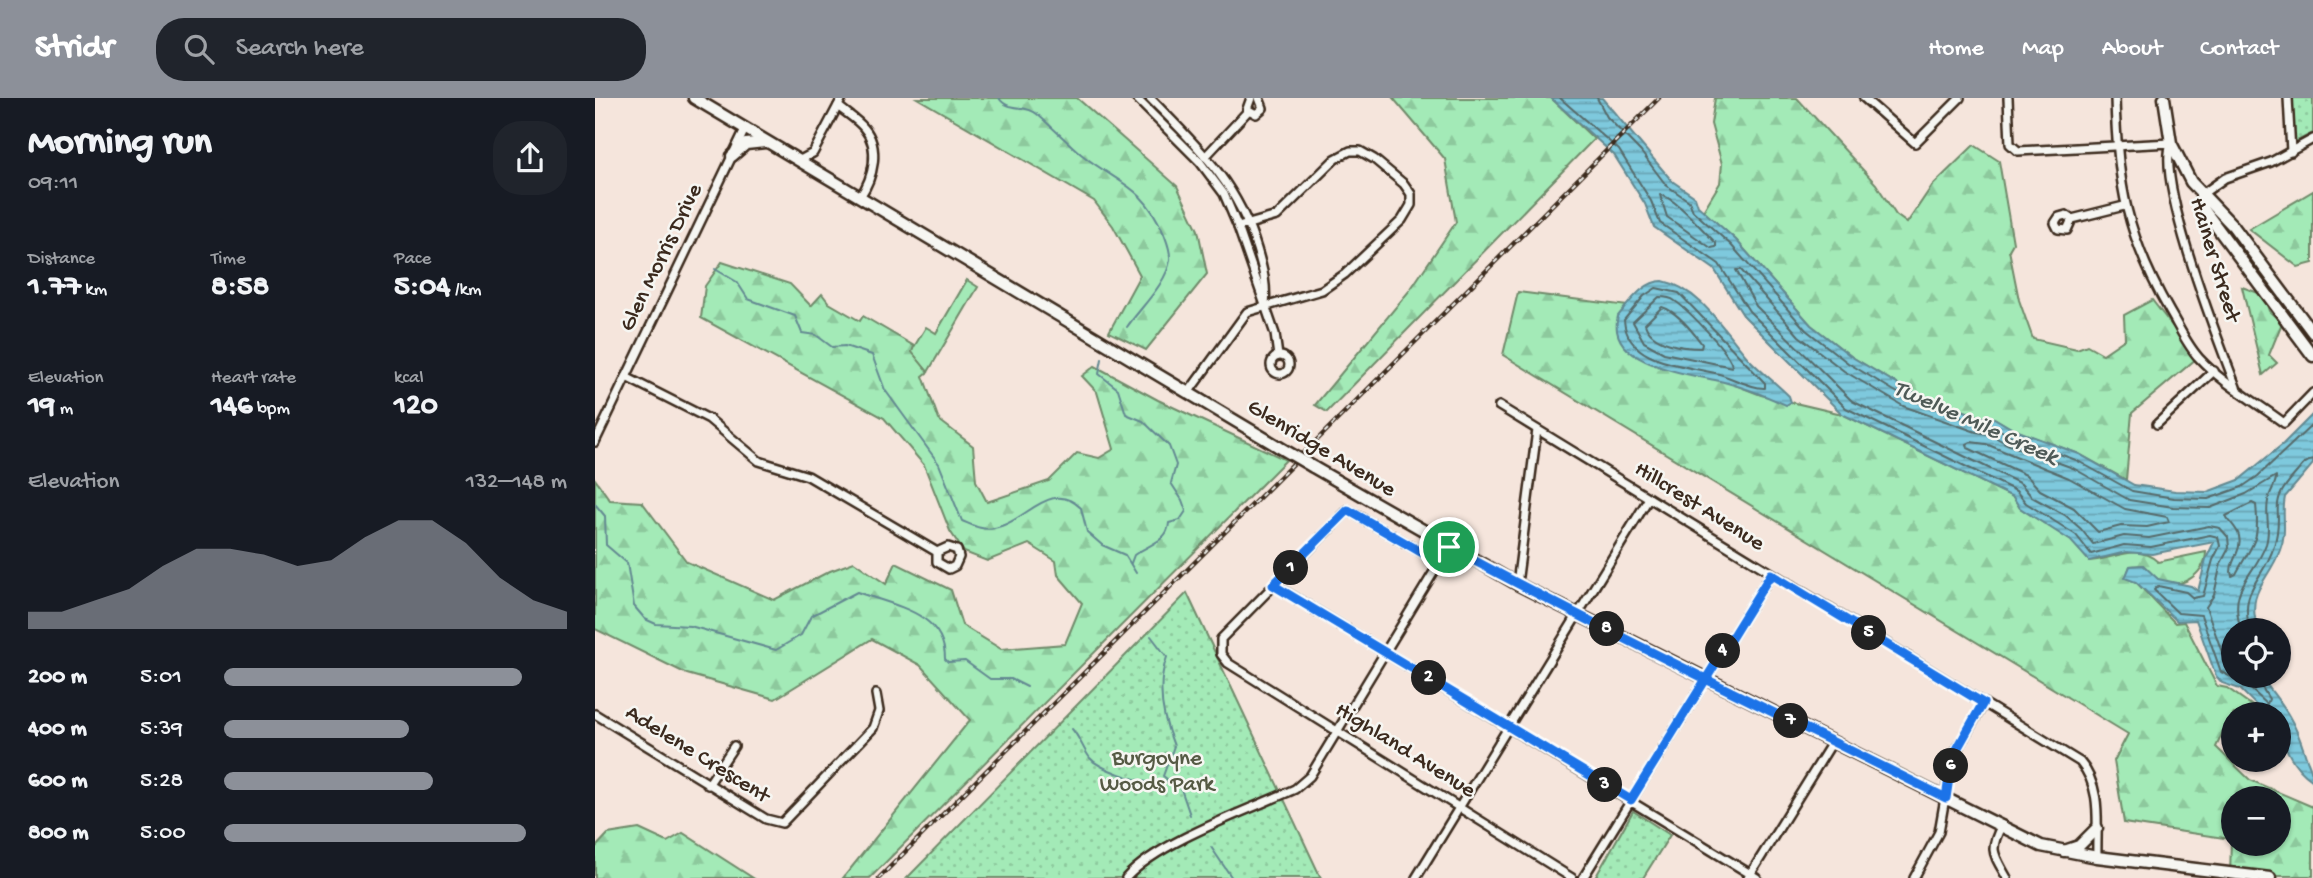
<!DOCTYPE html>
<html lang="en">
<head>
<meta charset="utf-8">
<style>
  :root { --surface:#171b24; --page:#20242c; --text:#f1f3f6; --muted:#9ea1a6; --accent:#8c9099 }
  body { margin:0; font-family:"Gochi Hand",sans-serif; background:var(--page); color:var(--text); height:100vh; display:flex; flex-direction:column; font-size:26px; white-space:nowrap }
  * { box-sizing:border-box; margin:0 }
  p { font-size:23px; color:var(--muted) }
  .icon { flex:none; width:38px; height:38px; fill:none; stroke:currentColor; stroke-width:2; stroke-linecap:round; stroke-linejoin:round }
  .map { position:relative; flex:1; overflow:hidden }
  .side { display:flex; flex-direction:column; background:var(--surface); width:595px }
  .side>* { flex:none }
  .fabs { position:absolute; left:1626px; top:520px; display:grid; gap:14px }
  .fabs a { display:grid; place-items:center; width:70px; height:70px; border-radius:50%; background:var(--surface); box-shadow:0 2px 5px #0004; font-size:35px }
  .pin { position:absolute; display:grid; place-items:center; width:60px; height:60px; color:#fff; margin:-30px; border:4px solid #fff; border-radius:50%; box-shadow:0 2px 7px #0007 }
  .km { position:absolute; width:35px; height:35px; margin:-18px; border-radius:50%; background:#222; color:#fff; font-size:19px; line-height:35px; text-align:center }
  .round { display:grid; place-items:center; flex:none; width:74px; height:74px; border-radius:28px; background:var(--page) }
  .head { display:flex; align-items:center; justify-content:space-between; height:119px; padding:0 28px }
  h1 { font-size:38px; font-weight:700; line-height:52px }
  .metrics { display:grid; grid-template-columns:repeat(3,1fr); gap:10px; height:119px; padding:7px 28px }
  .metrics div { display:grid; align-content:center }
  .metrics b { font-size:30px; font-weight:700 }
  .metrics small { font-size:19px; font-weight:400 }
  .metrics p { font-size:19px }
  .chart { height:196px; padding:14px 28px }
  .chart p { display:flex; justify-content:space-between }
  .chart svg { width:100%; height:126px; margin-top:7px; fill:var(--accent); opacity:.7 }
  ul { padding:0 28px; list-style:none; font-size:23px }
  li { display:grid; grid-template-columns:112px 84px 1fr; align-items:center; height:52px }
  li i { height:18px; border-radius:9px; background:var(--accent) }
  header { display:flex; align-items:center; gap:42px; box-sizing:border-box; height:98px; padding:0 35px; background:var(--accent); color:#fff }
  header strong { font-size:33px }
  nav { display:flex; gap:38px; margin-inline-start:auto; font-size:24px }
  .search { width:490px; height:63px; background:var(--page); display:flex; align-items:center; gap:18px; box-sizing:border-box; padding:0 24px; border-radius:28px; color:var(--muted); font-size:26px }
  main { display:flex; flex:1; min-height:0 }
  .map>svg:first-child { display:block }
  .grass { fill:#a3eab7; stroke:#6f8a6a; stroke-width:2 }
  .forest { fill:url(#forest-firs); stroke:#6f8a6a; stroke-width:2; fill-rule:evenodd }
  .park { fill:url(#park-dots); stroke:#6f8a6a; stroke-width:2 }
  .water { fill:url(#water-rules); stroke:#638991; stroke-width:2 }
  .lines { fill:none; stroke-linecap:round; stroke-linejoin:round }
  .shore { stroke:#566a6a; stroke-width:2 }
  .stream { stroke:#638991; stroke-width:2 }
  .minor-casing { stroke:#3b2a1e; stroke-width:12 }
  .major-casing { stroke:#3b2a1e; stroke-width:15 }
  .minor { stroke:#f6f6f2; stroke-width:7 }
  .major { stroke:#f6f6f2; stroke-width:10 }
  .rail-casing { stroke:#3b2a1e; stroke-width:4.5 }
  .rail { stroke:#f6f6f2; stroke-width:2; stroke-dasharray:5; stroke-linecap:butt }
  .major-bridge-casing { stroke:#3b2a1e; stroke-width:15; stroke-linecap:butt }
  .major-bridge { stroke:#f6f6f2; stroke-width:10 }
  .route-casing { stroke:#fff; stroke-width:14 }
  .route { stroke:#1a73e8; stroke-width:9 }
  .labels { text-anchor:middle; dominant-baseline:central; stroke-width:5; stroke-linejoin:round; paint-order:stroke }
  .street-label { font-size:23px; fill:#3b2a1e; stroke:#f6f6f2 }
  .park-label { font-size:23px; fill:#555a44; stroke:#f6f6f2 }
  .water-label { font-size:24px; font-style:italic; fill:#4f5a57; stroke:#f6f6f2 }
</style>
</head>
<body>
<header>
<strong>Stridr</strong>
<div class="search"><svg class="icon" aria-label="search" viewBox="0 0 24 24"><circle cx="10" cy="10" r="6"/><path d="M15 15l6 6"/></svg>Search here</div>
<nav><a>Home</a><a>Map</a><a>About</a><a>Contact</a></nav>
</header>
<main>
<section class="side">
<div class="head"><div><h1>Morning run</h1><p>09:11</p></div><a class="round"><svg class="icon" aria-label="share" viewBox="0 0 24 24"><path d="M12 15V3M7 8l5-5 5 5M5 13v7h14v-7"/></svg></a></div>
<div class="metrics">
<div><p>Distance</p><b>1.77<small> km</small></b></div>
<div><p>Time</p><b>8:58</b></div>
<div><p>Pace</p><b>5:04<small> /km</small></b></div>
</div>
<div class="metrics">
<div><p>Elevation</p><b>19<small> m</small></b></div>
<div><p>Heart rate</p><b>146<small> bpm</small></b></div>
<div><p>kcal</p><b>120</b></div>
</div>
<div class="chart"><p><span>Elevation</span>132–148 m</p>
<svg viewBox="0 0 160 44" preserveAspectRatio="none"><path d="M0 44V38L10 38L20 34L30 30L40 22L50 16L60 16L70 18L80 22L90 20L100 12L110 6L120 6L130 14L140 26L150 34L160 38V44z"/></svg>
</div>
<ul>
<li><b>200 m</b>5:01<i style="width:87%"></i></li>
<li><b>400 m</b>5:39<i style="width:54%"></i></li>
<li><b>600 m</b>5:28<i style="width:61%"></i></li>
<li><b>800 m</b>5:00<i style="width:88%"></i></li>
</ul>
</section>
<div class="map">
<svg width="1718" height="780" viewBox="0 0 1718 780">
  <defs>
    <pattern id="forest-firs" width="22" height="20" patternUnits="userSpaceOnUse" patternTransform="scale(1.75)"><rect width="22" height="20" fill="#a3eab7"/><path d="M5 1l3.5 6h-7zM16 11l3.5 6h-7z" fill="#8dc99d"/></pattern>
    <pattern id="park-dots" width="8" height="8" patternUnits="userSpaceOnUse" patternTransform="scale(1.75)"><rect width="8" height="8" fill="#a3eab7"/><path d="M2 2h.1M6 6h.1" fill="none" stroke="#8dc99d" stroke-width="1.8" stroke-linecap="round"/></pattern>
    <pattern id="water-rules" width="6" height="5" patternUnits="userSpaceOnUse" patternTransform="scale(1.75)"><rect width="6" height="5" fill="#7ec9dd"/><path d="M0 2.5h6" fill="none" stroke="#68a3b3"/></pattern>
  </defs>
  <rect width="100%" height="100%" fill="#f5e5dc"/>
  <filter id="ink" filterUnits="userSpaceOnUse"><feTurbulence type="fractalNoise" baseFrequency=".0143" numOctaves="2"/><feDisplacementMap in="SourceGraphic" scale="14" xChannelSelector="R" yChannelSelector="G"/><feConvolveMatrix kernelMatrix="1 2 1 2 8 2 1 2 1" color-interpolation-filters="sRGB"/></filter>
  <g filter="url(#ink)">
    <polygon class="grass" points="372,182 383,189 333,274 316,254 331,229 341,235"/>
    <g class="forest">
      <polygon points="322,0 482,0 582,88 603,132 612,176 551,252 514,234 545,177 518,128 499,103"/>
      <polygon points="798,0 956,0 999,41 732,314 720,307 815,192 861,124 850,61"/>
      <polygon points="1120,0 1202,0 1281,86 1301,117 1312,125 1337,88 1379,47 1404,63 1418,145 1414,152 1424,202 1438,241 1482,251 1492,247 1508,256 1530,241 1529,217 1557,202 1602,260 1537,315 1531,382 1484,356 1417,331 1399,320 1386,319 1314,293 1257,259 1216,227 1141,142 1108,113 1125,85 1127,66 1116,26"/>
      <polygon points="1718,93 1718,165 1703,169 1654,131"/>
      <polygon points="127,164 195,186 216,208 227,196 234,205 265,223 268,218 319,248 317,254 333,274 328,278 344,322 378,348 381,383 392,404 454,383 482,355 504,360 519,351 502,294 487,278 500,268 563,302 691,362 275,780 248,780 375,622 325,567 277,541 180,601 92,576 0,531 0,381 15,402 47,404 92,464 179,502 235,473 259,464 291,486 301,465 356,492 367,527 406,551 470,546 487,505 463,477 461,463 434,446 392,463 369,454 355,433 329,367 289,320 106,220 110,188"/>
      <polygon points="1647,189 1669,197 1674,213 1687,225 1674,257 1682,265 1668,277"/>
      <path d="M923 194 1033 208 1025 221V239L1032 245 1166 297 1247 316 1418 399 1425 410 1477 443 1494 463C1519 462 1541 444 1563 464L1611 454C1611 477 1582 496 1560 479 1556 476 1553 471 1548 467L1535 468 1531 480 1541 484 1580 525 1589 524 1622 588 1632 590 1669 616H1638V629L1630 630 1621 649 1655 682 1718 709V778H1635L1636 741 1529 725 1519 663 1533 636 908 257ZM1638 700H1684V746H1638Z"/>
      <polygon points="44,731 72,744 88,735 158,780 0,780 0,750 13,736"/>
    </g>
    <g class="park">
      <polygon points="1696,0 1718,0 1718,35 1700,44"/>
      <polygon points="592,495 726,780 312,780"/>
      <polygon points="1038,713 1075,737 1048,780 1000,780"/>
    </g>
    <g class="water">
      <path d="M956 0H1007L1077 83 1100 99 1103 108 1141 142 1216 227 1257 259 1314 293 1386 319 1399 320 1418 331 1484 356 1539 387 1580 393 1612 394 1644 382 1688 346 1718 316V366L1690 399C1686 417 1693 432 1685 452 1673 485 1650 492 1663 532H1638V578H1665C1687 607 1698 618 1709 653 1712 665 1718 670 1718 683 1696 668 1684 642 1684 616H1670L1645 591 1627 585 1621 578 1601 522 1582 523 1541 484 1530 480 1535 468 1548 467 1563 481 1596 488 1603 493 1611 461 1619 444 1557 456 1531 454 1494 463 1476 443 1425 410 1418 399 1247 316 1148 217 1119 171 1059 129 1050 106 1019 57Z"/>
      <path d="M1068 183C1106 191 1129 233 1153 260 1165 273 1181 285 1194 298L1196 304 1191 307C1169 297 1143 287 1120 282 1090 276 1010 265 1023 218 1035 204 1048 183 1068 183Z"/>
    </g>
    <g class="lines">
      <g class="shore">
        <polyline points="965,0 1024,52 1056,103 1065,125 1124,166 1154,213 1251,310 1421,393 1431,405 1481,437 1496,456 1529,447 1556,449 1615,437 1623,439 1625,448 1618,462 1608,498 1598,500 1591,494 1563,488 1559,492 1583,515 1606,517 1626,574 1649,585 1672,606 1674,601 1660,578"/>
        <polyline points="1002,0 1012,19 1046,54 1071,87 1094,103 1098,113 1136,147 1211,232 1253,265 1311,300 1384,326 1397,327 1415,338 1481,362 1537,393 1579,400 1613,401 1647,389 1663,378 1718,326"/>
        <path d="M1065 97C1079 98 1108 133 1121 145V149L1116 150 1072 119Z"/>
        <path d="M1061 190 1084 195 1170 285V290C1157 291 1138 280 1124 276 1092 267 1032 267 1029 222L1049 198Z"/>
        <path d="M1064 199C1069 199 1075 199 1080 203 1092 211 1137 256 1137 269L1069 255 1049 244 1038 224Z"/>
        <path d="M1067 209C1082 213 1098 234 1107 246L1106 250C1088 250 1056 246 1050 226Z"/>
        <polygon points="1376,344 1391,346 1474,380 1530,411 1572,419 1574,424 1552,429 1526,428 1503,434 1479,410 1445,392 1431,377 1373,350 1372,346"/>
        <path d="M1657 405 1661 407C1665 445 1658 444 1641 476L1637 478C1632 466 1648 453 1644 438 1642 430 1635 425 1631 418Z"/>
        <path d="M1655 532C1643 490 1669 482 1679 448 1691 409 1669 410 1702 374 1707 368 1710 363 1718 362"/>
        <path d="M1638 572 1628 557 1611 509 1619 497 1626 465 1634 450 1633 439 1625 430 1614 428 1554 440 1529 438 1498 446 1486 431 1470 417 1437 399 1426 386 1257 303 1161 208 1141 172H1146L1204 238 1249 273 1308 308 1381 334 1395 336 1412 346 1478 370 1534 402 1578 409 1615 410 1651 396 1681 378C1682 386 1674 394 1673 403 1670 418 1676 430 1671 446 1659 480 1632 487 1646 532"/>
      </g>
      <g class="stream">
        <path d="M404 0C413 14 430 6 442 16 457 29 471 43 486 56 523 86 548 86 569 136 572 144 576 153 575 162 572 185 545 210 532 229"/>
        <path d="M120 171 142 184 153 201 200 218 207 235 221 237 237 249 250 248 277 257 290 292 344 366 367 423C377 427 388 433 399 430 431 424 456 380 486 410L492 434 507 447 530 457 541 475"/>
        <path d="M507 261 504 276 523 291 531 316 548 323 574 348 581 367 576 385 587 402 591 413 585 422 574 425C573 444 552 447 539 457L536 465"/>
        <path d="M0 406 10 418 11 447 32 465 39 508 50 521 61 526 95 528 181 552 206 537 216 518 262 494C299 508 350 514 350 561L353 564 370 563 395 581H416L432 589"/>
        <path d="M556 538 572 559C561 589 567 619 579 648L568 678 572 681"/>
        <path d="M477 631C485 640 488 651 495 660 504 671 543 683 557 685 569 686 573 680 584 685L595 717"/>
        <polyline points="616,749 637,780"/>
      </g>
      <g class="minor-casing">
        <g id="minor">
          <polyline points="541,0 605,64 629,96 643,129 680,236 683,258"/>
          <path d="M555 0C602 48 642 84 662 151 668 171 672 187 670 208"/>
          <polyline points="656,0 652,11 661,16 668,10 664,0"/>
          <polyline points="1269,0 1320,45 1365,0"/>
          <path d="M1413 0 1415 46 1423 53 1576 45C1561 85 1624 244 1641 289"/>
          <path d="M1520 0C1522 86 1532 139 1575 214 1584 229 1592 247 1604 260 1627 285 1661 304 1689 325L1718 295"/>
          <polyline points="1693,0 1696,54"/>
          <path d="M243 8C251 15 263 22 269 30 286 50 278 80 265 99"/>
          <polyline points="610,59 653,13"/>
          <polyline points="205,62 218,55 247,0"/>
          <polyline points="1606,97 1630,80 1676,64 1718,41"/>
          <polyline points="1477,121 1472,132 1463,131 1460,125 1464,119 1471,117 1477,121 1529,108"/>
          <circle cx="685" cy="267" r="9"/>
          <polyline points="31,279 114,321 164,363 213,378 342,454 342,464 354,471 360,468 364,459 362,452 353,449 342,454"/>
          <polyline points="593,295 652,214 727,192 750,176 807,122 816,107 816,96 809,86 779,61 765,53 755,53 740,61 682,118 643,129"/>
          <path d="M904 308 1485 664C1508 691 1501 726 1502 759"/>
          <polyline points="1562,326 1619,273"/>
          <polyline points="0,344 150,31"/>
          <polyline points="845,465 753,412 626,541 626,556 633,565 977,780"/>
          <polyline points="922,486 942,332"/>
          <polyline points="679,487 1162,780"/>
          <polyline points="0,616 171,721 187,725 278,630 284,613 281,596"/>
          <polyline points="113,687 139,648"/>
          <path d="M1407 727C1393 753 1399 756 1412 780"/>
          <path d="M531 780C564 743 654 712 700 691L715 678 854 449"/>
          <polyline points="821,780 1054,400"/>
          <polyline points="988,780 1176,476"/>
          <polyline points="1153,780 1238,643"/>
          <polyline points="1319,780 1344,734 1357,660 1389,605"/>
        </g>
      </g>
      <g class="major-casing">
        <g id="major">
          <polyline points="99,0 684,349"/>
          <polyline points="1569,0 1576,45 1596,84 1638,128 1718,235"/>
          <polyline points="137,58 151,46 170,44"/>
          <polyline points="1606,97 1609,112 1718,258"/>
          <polyline points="718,369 922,486 1446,748 1502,759 1675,780"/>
          <polyline points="1469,753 1484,748 1502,730"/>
        </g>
      </g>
      <use href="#minor" class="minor"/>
      <use href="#major" class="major"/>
      <g class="rail-casing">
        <polyline id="rail" points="284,780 1064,0"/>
      </g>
      <use href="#rail" class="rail"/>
      <g class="major-bridge-casing">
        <polyline id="major-bridge" points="684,349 718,369"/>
      </g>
      <use href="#major-bridge" class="major-bridge"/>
    </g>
  </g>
  <g class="lines" filter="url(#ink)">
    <g class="route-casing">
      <path id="route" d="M854 449 845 465 753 412 678 487 1036 702 1176 476 1388 605 1357 660 1351 700C1185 617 1017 537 854 449"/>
    </g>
    <use href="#route" class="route"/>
  </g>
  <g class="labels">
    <g class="street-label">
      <text transform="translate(67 160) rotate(-64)">Glen Morris Drive</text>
      <text transform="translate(1619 162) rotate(73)">Hainer Street</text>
      <text transform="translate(726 351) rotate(31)">Glenridge Avenue</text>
      <text transform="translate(1104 409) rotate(32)">Hillcrest Avenue</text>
      <text transform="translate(810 653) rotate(32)">Highland Avenue</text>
      <text transform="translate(102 657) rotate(32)">Adelene Crescent</text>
    </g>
    <g class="park-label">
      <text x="562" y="661">Burgoyne<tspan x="562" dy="26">Woods Park</tspan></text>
    </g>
    <g class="water-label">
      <text transform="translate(1380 326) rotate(24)">Twelve Mile Creek</text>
    </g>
  </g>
</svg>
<div class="fabs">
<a><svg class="icon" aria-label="locate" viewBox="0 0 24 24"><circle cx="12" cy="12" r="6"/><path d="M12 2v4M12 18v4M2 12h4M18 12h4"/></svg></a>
<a>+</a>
<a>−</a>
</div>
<div class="pin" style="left:854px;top:449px;background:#1e9e55"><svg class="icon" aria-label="arrive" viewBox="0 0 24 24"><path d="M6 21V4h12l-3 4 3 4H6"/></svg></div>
<b class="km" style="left:696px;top:470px">1</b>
<b class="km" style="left:834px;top:580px">2</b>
<b class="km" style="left:1010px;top:687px">3</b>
<b class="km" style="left:1128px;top:553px">4</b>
<b class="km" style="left:1274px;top:535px">5</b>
<b class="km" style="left:1356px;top:668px">6</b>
<b class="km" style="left:1196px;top:623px">7</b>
<b class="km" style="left:1012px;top:531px">8</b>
</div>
</main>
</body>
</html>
